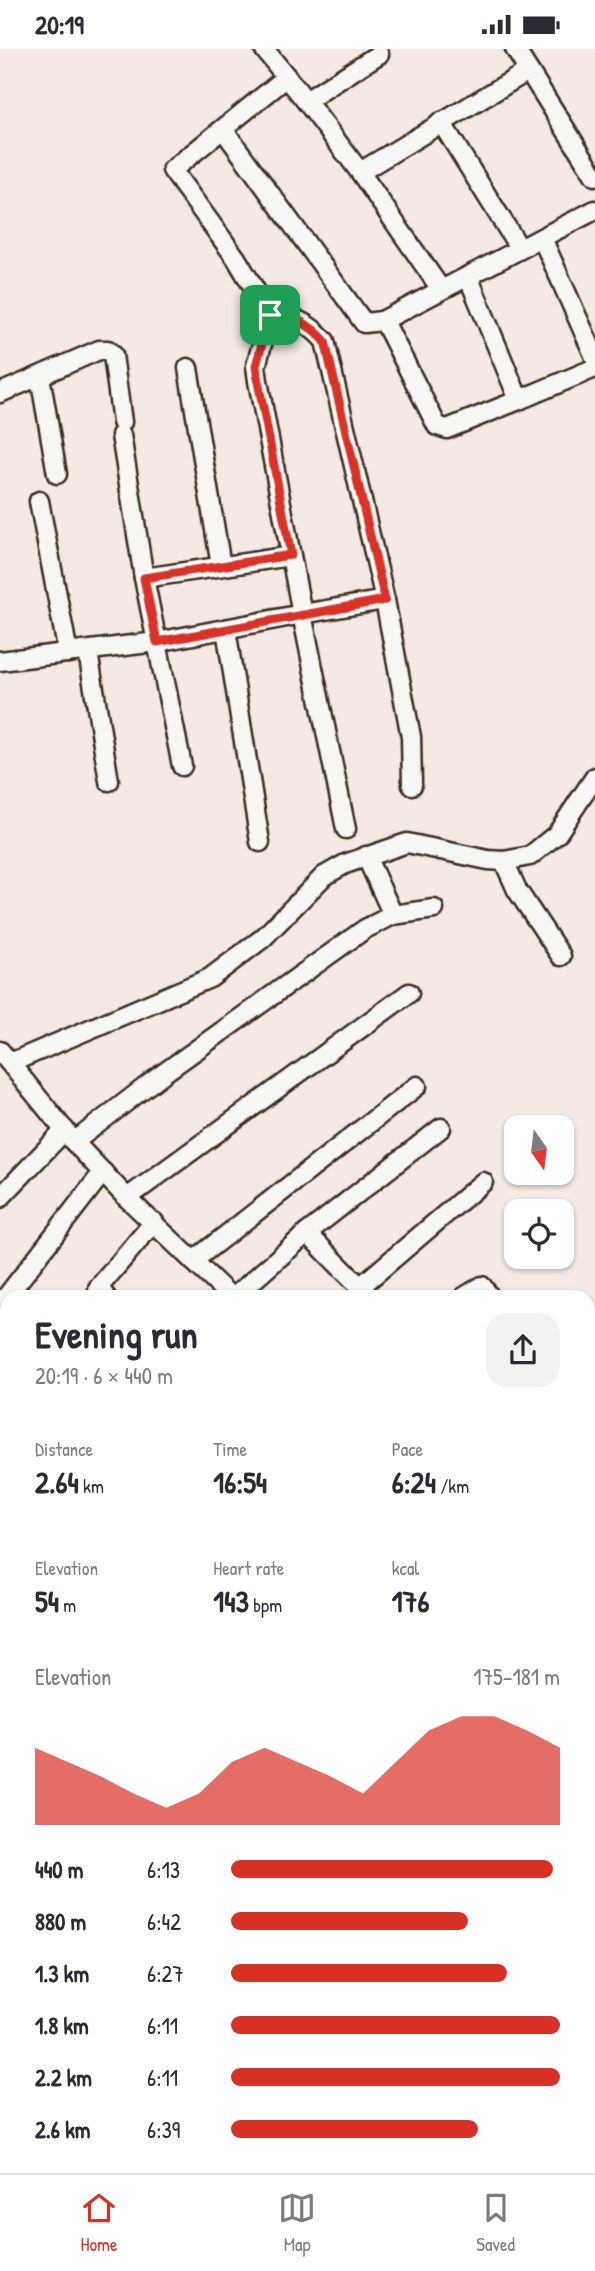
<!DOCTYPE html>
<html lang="en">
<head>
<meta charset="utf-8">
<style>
  :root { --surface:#fff; --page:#f2f2f3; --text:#2b2b33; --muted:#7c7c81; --line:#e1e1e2; --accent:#d93025 }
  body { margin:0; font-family:"Patrick Hand",sans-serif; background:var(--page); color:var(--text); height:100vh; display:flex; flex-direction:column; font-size:26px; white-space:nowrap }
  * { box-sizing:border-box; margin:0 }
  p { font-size:23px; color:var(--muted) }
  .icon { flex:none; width:38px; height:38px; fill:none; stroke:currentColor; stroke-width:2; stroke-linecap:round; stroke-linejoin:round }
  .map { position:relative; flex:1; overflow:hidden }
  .sheet { position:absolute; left:0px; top:1241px; width:595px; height:884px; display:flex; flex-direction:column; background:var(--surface); border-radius:21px 21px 0 0; box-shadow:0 2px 5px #0004 }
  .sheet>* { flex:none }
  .needle { width:46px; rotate:166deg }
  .tools { position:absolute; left:504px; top:1066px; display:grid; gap:14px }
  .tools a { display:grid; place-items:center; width:70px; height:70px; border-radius:14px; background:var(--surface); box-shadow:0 2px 5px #0004; font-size:35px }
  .pin { position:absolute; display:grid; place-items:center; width:60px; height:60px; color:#fff; margin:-30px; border-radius:14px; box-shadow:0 4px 10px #0006 }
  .round { display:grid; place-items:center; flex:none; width:74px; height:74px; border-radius:21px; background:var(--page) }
  .summary { display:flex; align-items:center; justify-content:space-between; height:119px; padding:0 35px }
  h1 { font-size:38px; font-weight:700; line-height:52px }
  .figures { display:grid; grid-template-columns:repeat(3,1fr); gap:10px; height:119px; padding:7px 35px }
  .figures div { display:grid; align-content:center }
  .figures b { font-size:30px; font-weight:700 }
  .figures small { font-size:19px; font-weight:400 }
  .figures p { font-size:19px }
  .chart { height:196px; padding:14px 35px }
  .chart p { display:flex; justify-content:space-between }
  .chart svg { width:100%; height:126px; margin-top:7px; fill:var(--accent); opacity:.7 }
  ul { padding:0 35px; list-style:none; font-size:23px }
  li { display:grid; grid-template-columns:112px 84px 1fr; align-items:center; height:52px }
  li i { height:18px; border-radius:9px; background:var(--accent) }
  .status { display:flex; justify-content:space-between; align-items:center; height:49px; padding:0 35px; background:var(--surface); direction:ltr }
  .status svg { height:19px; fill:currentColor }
  .tabs { display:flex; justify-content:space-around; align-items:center; height:98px; border-top:2px solid var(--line); background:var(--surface); font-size:19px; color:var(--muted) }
  .tabs a { display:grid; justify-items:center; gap:4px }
  .tabs .selected { color:var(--accent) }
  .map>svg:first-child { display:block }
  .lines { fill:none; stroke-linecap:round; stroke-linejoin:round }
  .minor-casing { stroke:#3b2a1e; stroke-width:23 }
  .minor { stroke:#f6f6f2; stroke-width:18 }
  .route-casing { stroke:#fff; stroke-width:14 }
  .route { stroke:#d93025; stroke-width:9 }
</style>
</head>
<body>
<div class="status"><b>20:19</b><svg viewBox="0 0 49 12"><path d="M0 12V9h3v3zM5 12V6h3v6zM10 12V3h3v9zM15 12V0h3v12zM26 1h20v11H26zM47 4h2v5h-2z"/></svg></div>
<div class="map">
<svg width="595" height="2124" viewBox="0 0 595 2124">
  <rect width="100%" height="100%" fill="#f5e9e4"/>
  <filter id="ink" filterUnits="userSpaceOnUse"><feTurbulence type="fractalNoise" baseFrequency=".0143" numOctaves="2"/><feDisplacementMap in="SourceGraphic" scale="14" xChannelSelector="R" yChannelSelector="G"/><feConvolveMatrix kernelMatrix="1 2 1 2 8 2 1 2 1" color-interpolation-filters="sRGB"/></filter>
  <g filter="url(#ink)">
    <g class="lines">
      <g class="minor-casing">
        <g id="minor">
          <polyline points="264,0 306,52 379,5"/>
          <polyline points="515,0 595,127"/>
          <polyline points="306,52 360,123 440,239"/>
          <polyline points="441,73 520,200"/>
          <polyline points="223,80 364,274 382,272 386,276 437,377 447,380 519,351"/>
          <polyline points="360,123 528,22"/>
          <polyline points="542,189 595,308"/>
          <polyline points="468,227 519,351 595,319"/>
          <path d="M270 266C294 267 309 274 325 292L385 551 302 565 258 332 256 317 270 266 236 209 172 121 287 28"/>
          <polyline points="382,272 595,161"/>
          <polyline points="188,319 221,517"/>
          <polyline points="40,327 57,425"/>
          <polyline points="0,344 99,301 108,301 113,306 122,373"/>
          <polyline points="121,386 144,529 182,717"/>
          <polyline points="39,452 68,604"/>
          <polyline points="144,529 291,507"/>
          <polyline points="385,551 411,688 412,736"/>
          <polyline points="226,580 260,793"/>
          <polyline points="88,603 109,732"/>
          <polyline points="0,612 157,593 302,565 346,780"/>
          <polyline points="366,807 393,866"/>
          <polyline points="504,812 517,841 561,907"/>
          <polyline points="0,1002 74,1093 127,1149 231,1248"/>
          <polyline points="10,1014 210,929 263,889 324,827 345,815 407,794 488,811 504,812 530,807 557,785 595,728"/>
          <polyline points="74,1093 161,1026 365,880 393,866 434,860"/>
          <polyline points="0,1149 65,1081"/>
          <polyline points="127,1149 409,944"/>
          <polyline points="307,1184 441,1079"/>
          <polyline points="193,1212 417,1037"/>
          <polyline points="360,1238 483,1133"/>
          <polyline points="106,1248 98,1239 154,1173"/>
          <polyline points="234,1248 307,1184 370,1248"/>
          <polyline points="464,1248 482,1237 490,1248"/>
          <polyline points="0,1256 103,1123"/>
          <polyline points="588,1372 595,1367"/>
          <polyline points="0,1445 7,1438"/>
          <polyline points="588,1462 595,1469"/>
          <polyline points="0,1541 7,1535"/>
          <polyline points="588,1556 595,1561"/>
          <polyline points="0,1598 7,1603"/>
          <polyline points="588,1627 595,1632"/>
          <polyline points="588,1680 595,1692"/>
          <polyline points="588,1800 595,1812"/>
          <polyline points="588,1852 595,1849"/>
          <polyline points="588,1907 595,1904"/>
          <polyline points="589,1973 595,1988"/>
          <polyline points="0,2046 7,2044"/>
          <polyline points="30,2118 32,2124"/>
          <polyline points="132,2118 135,2124"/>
          <polyline points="228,2118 232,2124"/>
          <polyline points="407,2121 552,2123"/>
        </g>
      </g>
      <use href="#minor" class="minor"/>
    </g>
  </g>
  <g class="lines" filter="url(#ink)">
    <g class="route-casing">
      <path id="route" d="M270 266C294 267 309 274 325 292L385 551 157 593 144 529 291 506 258 332 256 317Z"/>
    </g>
    <use href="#route" class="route"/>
  </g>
</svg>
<div class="tools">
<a><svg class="needle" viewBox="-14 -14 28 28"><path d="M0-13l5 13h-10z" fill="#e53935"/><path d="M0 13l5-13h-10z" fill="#7c7c81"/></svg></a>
<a><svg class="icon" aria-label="locate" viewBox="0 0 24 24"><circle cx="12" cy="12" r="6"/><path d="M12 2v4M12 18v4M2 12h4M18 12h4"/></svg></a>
</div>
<div class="pin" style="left:270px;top:266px;background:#1e9e55"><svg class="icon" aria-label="arrive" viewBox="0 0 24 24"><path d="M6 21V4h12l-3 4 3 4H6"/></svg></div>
<section class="sheet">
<div class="summary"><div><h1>Evening run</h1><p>20:19 · 6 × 440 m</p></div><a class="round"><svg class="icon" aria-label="share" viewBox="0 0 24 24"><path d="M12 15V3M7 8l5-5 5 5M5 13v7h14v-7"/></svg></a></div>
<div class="figures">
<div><p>Distance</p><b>2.64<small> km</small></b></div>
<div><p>Time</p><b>16:54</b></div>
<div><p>Pace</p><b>6:24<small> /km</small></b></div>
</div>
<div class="figures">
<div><p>Elevation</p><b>54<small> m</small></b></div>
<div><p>Heart rate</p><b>143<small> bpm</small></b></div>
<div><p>kcal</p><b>176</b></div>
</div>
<div class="chart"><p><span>Elevation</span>175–181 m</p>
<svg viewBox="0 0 160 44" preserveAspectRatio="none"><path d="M0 44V17L10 22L20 27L30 33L40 38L50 33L60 22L70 17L80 22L90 27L100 33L110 22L120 11L130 6L140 6L150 11L160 17V44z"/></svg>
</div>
<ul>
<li><b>440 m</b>6:13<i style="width:98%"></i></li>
<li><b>880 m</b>6:42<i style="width:72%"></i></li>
<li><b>1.3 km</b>6:27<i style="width:84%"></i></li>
<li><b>1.8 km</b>6:11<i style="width:100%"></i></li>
<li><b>2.2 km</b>6:11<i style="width:100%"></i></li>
<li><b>2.6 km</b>6:39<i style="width:75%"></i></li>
</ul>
</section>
</div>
<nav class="tabs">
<a class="selected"><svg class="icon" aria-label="home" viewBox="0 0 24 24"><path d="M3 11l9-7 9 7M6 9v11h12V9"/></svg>Home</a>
<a><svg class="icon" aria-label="map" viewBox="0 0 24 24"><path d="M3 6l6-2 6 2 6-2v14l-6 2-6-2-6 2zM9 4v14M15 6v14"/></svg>Map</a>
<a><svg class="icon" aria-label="saved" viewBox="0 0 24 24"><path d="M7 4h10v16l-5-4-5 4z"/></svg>Saved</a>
</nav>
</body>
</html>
